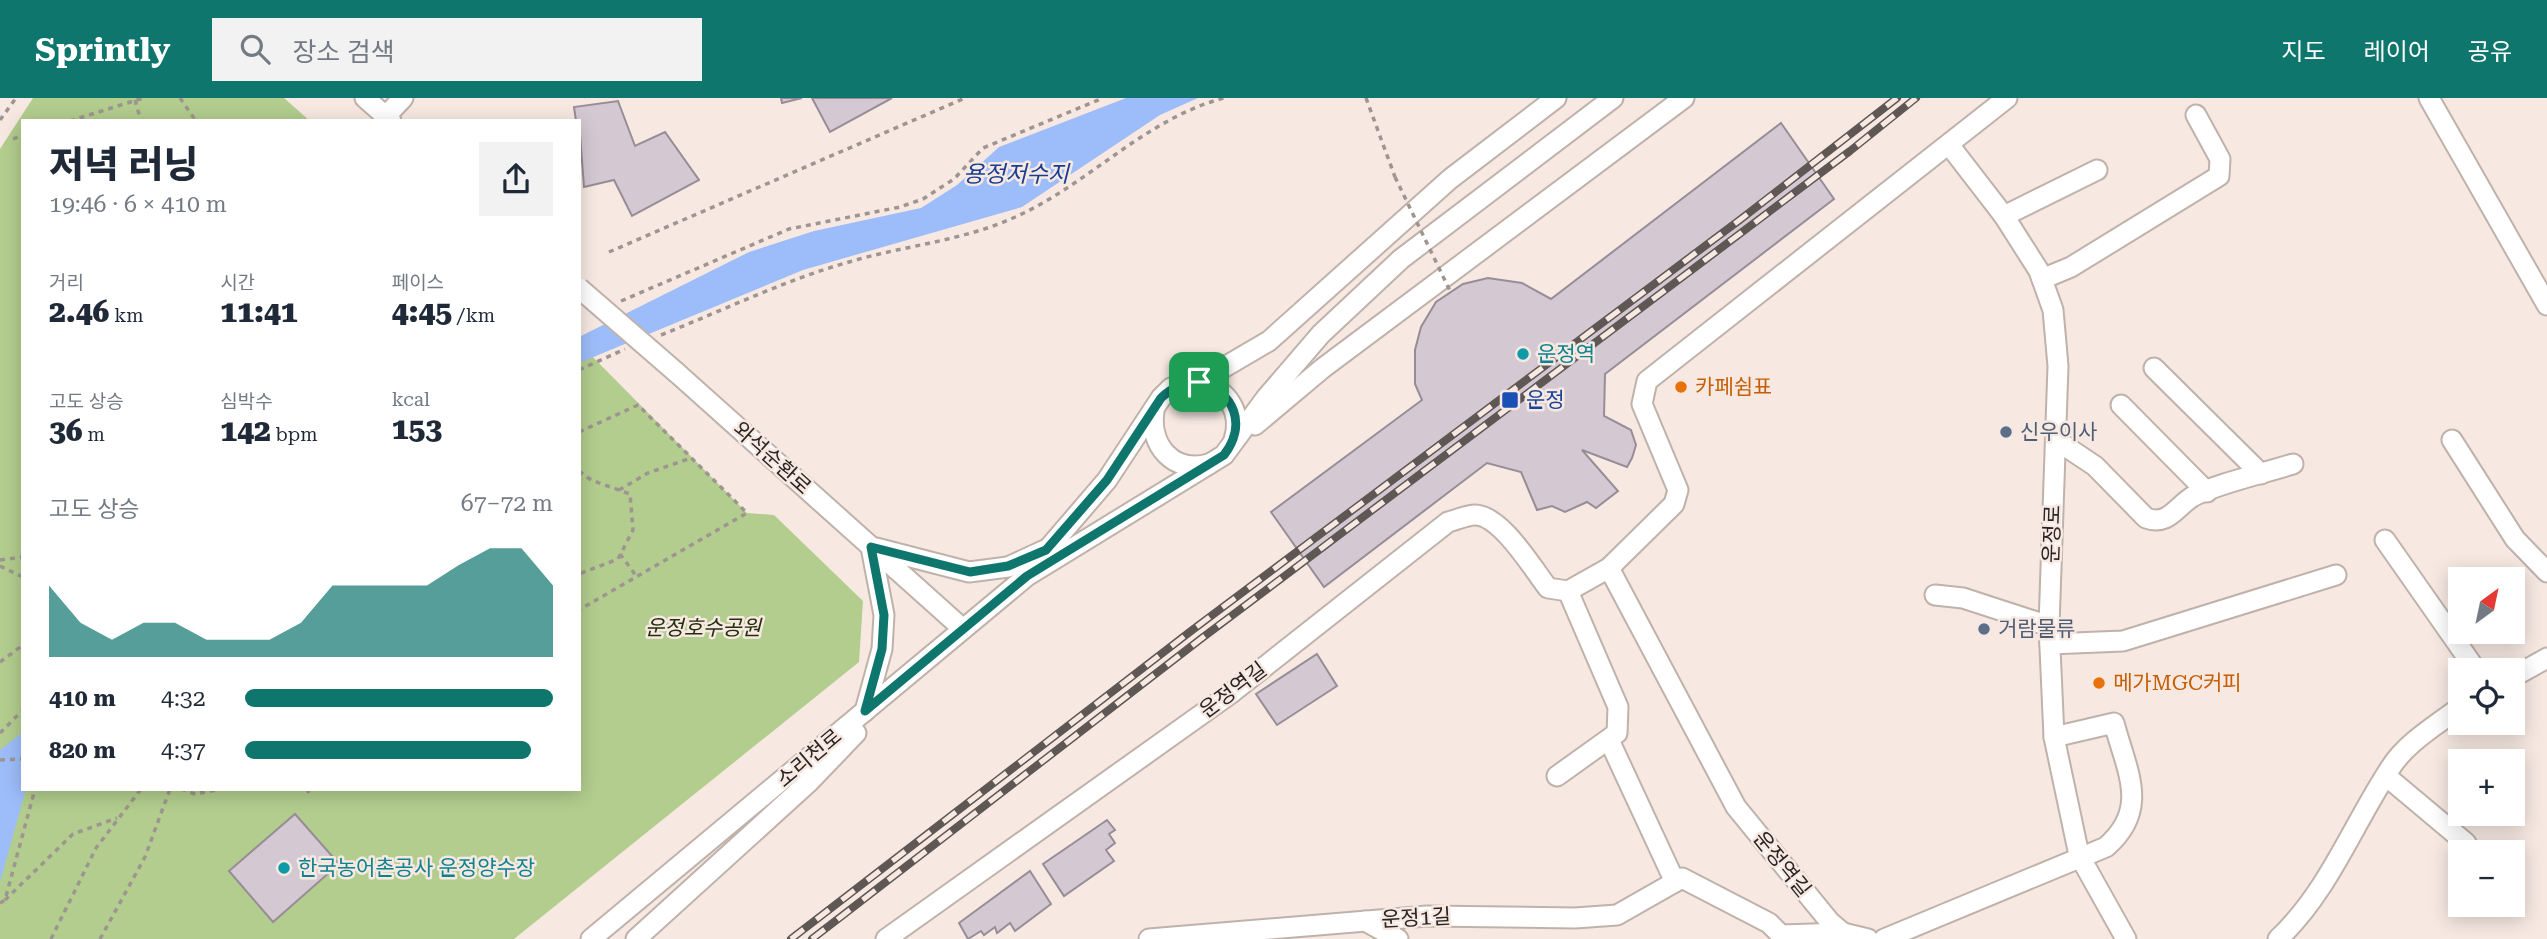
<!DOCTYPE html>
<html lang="ko">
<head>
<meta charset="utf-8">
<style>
  :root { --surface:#fff; --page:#f2f2f3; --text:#1f2937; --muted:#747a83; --accent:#0f766e }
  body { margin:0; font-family:"Roboto Serif","Noto Sans KR",serif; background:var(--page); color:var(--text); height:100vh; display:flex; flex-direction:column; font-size:26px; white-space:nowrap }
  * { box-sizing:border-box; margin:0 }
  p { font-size:23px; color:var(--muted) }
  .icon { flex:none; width:38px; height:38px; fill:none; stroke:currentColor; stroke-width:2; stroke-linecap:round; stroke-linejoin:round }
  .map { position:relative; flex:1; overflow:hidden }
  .drawer { position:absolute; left:21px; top:21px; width:560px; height:672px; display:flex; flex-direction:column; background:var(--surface); border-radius:0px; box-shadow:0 4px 18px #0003 }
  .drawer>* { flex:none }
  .needle { width:46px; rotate:33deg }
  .buttons { position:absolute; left:2448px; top:469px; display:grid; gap:14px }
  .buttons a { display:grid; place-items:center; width:77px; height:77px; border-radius:0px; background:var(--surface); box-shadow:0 4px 18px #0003; font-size:35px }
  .pin { position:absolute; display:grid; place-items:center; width:60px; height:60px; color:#fff; margin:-30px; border-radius:14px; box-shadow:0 4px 10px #0006 }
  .round { display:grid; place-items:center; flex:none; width:74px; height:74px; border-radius:0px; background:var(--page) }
  .headline { display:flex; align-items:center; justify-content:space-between; height:119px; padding:0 28px }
  h1 { font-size:38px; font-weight:800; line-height:52px }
  .stats { display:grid; grid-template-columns:repeat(3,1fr); gap:10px; height:119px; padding:7px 28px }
  .stats div { display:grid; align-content:center }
  .stats b { font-size:30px; font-weight:800 }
  .stats small { font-size:19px; font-weight:400 }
  .stats p { font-size:19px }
  .chart { height:196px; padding:14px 28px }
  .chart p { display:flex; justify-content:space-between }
  .chart svg { width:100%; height:126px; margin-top:7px; fill:var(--accent); opacity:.7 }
  ul { padding:0 28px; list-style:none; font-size:23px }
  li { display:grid; grid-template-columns:112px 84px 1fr; align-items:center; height:52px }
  li i { height:18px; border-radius:9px; background:var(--accent) }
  header { display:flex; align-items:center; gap:42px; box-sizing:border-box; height:98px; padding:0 35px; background:var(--accent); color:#fff }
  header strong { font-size:33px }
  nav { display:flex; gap:38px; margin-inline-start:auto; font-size:24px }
  .search { width:490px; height:63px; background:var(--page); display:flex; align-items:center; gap:18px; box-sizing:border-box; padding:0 24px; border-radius:0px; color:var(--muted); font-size:26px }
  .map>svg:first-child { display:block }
  .green { fill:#b2cd8d }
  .water { fill:#9dbdfa }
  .building { fill:#d4c9d3; stroke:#978d97; stroke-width:2 }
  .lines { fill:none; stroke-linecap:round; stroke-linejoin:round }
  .minor-casing { stroke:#bfb2ab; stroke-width:23 }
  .path { stroke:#9f9590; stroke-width:3.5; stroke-dasharray:5 5; stroke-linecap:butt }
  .minor { stroke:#fff; stroke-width:19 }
  .rail-casing { stroke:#5f5754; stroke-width:8 }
  .rail { stroke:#f7e9e2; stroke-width:5; stroke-dasharray:16; stroke-linecap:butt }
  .minor-bridge-casing { stroke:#bfb2ab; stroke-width:23; stroke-linecap:butt }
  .path-bridge { stroke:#9f9590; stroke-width:3.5; stroke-dasharray:5 5; stroke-linecap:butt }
  .minor-bridge { stroke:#fff; stroke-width:19 }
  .route-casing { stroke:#fff; stroke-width:14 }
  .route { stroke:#0f766e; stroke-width:9 }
  .culture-dot { fill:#0f9aa8; stroke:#f7e9e2; stroke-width:2.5 }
  .food-dot { fill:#e8710a; stroke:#f7e9e2; stroke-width:2.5 }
  .transit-dot { fill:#1a4fb4; stroke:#f7e9e2; stroke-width:2.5 }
  .service-dot { fill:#5c6f8a; stroke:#f7e9e2; stroke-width:2.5 }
  .labels { text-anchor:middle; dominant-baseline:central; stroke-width:5; stroke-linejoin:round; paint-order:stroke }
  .culture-label { font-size:21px; fill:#0d838f; stroke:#f7e9e2; text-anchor:start }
  .food-label { font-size:21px; fill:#c56008; stroke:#f7e9e2; text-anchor:start }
  .transit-label { font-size:21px; fill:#164399; stroke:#f7e9e2; text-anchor:start }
  .service-label { font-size:21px; fill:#4e5e75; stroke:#f7e9e2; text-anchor:start }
  .street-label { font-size:21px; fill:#2a2523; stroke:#f7e9e2 }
  .park-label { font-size:21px; font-style:italic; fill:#222f0b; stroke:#f7e9e2 }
  .water-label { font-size:23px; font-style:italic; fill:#173d93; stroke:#f7e9e2 }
</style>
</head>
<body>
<header>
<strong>Sprintly</strong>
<div class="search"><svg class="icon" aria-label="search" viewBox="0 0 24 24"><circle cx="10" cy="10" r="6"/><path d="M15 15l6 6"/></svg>장소 검색</div>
<nav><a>지도</a><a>레이어</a><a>공유</a></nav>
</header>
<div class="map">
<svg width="2547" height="841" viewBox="0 0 2547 841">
  <rect width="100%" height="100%" fill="#f7e9e2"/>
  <polygon class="green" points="33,0 284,0 310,23 23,23 23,691 579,691 579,245 747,415 774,417 863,503 859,564 514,841 0,841 0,51"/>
  <g class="water">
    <polygon points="1126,0 1198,0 1160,17 1022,109 803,172 579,265 579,239 749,154 814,133 921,110 957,87 999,49"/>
    <polygon points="23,634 23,691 26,691 0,784 0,652"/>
  </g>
  <g class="building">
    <polygon points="781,0 802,0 782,5"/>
    <polygon points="812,0 892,0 830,34"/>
    <polygon points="618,3 635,48 665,34 699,82 632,118 614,82 584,89 579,23 576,23 574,9"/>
    <polygon points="1781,25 1834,101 1605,276 1604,318 1631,332 1636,347 1632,360 1627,369 1582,352 1618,393 1596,410 1587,404 1565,414 1552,408 1537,412 1521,374 1487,365 1324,489 1271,414 1422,302 1415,286 1415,252 1421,229 1436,204 1463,186 1488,180 1522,185 1551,201"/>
    <polygon points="1317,556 1337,588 1277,627 1256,596"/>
    <polygon points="295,716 339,766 273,824 229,773"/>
    <polygon points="1107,722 1115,732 1109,736 1115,745 1106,752 1114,763 1064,798 1043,766"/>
    <polygon points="1030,773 1051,806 1015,833 1010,825 997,835 995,829 984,837 981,833 968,841 959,825"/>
  </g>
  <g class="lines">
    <g class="minor-casing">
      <g id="minor">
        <polyline points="365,0 391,23"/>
        <polyline points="2429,0 2547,207"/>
        <polyline points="386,18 403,0"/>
        <polyline points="1950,48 2004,118 2039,173 2053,212 2058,268 2049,528 2054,639 2079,757 2126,841"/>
        <polyline points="2004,118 2097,72"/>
        <polyline points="2042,181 2071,169 2219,78 2220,61 2196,17"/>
        <polyline points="2154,270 2261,376"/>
        <polyline points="677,275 963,531"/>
        <path d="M1199 284C1227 291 1243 313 1234 342"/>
        <polyline points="2121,307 2207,394"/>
        <path d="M1154 313C1149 347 1173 376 1209 366"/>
        <polyline points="1255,327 1323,270 1684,0"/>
        <path d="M2056 342 2095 368 2146 420C2168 428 2175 410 2192 399 2212 387 2268 374 2293 366"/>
        <polyline points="2452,342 2515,441 2547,474"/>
        <polyline points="2385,442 2476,572"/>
        <polyline points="876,450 969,474 1008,469 1045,452"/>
        <polyline points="1035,466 1107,382 1161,300 1171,290 1185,285 1199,284 1269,243 1450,81 1556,0"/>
        <polyline points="1609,470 1736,709 1830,824 1843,835"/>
        <polyline points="1935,497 1963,500 2049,528"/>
        <polyline points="2050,546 2123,543 2336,477"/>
        <polyline points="2513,579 2547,560"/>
        <polyline points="865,613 882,551 884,517 871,449"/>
        <polyline points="1609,642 1675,784"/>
        <polyline points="1557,678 1617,635 1618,609 1568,493"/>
        <polyline points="2386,678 2466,745"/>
        <polyline points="1365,823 1398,841"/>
        <polyline points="591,841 1027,478 1224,357 1266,300 1321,236 1401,161 1613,0"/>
        <polyline points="636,841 809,684 856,635"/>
        <path d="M886 841 1230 596 1448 424C1456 422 1467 417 1475 417 1501 417 1533 471 1548 490L1568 493 1609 470 1674 406 1678 392 1642 306 1647 283 2007 0"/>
        <polyline points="1149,841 1427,818 1575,820 1617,817 1682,780 1769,825 1781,837 1843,835 1868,841"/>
        <path d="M1884 841 2106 749C2150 711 2127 674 2114 625L2054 639"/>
        <path d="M2278 841C2329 793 2353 726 2391 669 2407 644 2437 627 2460 609"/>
      </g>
    </g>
    <g class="path">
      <polyline points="180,0 196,23"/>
      <polyline points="1366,0 1395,79"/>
      <polyline points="135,2 141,23"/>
      <polyline points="0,22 16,0"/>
      <polyline points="70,23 143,0"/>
      <polyline points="252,23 277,23"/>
      <polyline points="13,41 23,37"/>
      <polyline points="609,154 965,0"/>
      <polyline points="621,203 789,131 900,109 923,101 954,81 983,50 1103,0"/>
      <path d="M661 237C724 212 785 182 849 164 902 148 962 143 1013 120 1087 88 1144 21 1224 0"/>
      <polyline points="579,272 625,251"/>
      <polyline points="579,334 638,307 747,415 579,512"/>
      <polyline points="579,373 591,382 630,396 633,432 618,461 579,476"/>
      <polyline points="619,392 648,375 691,360"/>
      <polyline points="620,456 637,479"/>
      <polyline points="0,462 23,459"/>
      <polyline points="0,468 23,479"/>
      <polyline points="0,564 23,547"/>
      <polyline points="0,635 23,612"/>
      <polyline points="0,662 23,661"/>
      <polyline points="181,691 195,696 222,691"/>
      <polyline points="307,691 309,695"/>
      <polyline points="5,802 73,736 117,720"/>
      <polyline points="0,805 5,802 35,691"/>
      <polyline points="51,841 96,750 141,691"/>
      <polyline points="100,841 145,759 170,691"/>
    </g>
    <use href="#minor" class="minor"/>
    <g class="rail-casing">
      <g id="rail">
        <polyline points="791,841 1191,533 1741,121 1897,0"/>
        <polyline points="812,841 1202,540 1850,53 1916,0"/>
      </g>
    </g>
    <use href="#rail" class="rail"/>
    <g class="minor-bridge-casing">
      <polyline id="minor-bridge" points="579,190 677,275"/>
    </g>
    <polyline class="path-bridge" points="1395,79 1450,193"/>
    <use href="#minor-bridge" class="minor-bridge"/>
  </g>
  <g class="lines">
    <g class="route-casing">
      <path id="route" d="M1199 284C1235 294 1247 327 1224 357L1027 478 865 613 882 551 884 517 871 449 970 474 1008 468 1046 452 1107 382 1161 300C1173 289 1183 285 1199 284Z"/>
    </g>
    <use href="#route" class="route"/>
  </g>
  <g class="culture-dot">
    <circle cx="1523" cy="256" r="7"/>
    <circle cx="284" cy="770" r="7"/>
  </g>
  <g class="food-dot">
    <circle cx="1681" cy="289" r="7"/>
    <circle cx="2099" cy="585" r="7"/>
  </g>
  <rect class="transit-dot" x="1501" y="293" width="18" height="18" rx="3.5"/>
  <g class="service-dot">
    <circle cx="2006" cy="334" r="7"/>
    <circle cx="1984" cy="531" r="7"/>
  </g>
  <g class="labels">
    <g class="culture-label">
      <text x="1537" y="256">운정역</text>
      <text x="298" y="770">한국농어촌공사 운정양수장</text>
    </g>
    <g class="food-label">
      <text x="1695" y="289">카페쉼표</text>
      <text x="2113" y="585">메가MGC커피</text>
    </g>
    <g class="transit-label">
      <text x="1526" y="302">운정</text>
    </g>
    <g class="service-label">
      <text x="2020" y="334">신우이사</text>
      <text x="1998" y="531">거람물류</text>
    </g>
    <g class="street-label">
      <text transform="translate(772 360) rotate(42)">와석순환로</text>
      <text transform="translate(2052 436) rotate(-88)">운정로</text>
      <text transform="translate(1233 592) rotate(-37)">운정역길</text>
      <text transform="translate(809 660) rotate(-40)">소리천로</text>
      <text transform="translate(1782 766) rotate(51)">운정역길</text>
      <text transform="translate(1416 820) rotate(-3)">운정1길</text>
    </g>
    <g class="park-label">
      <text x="703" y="530">운정호수공원</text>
    </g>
    <g class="water-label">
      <text x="1016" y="76">용정저수지</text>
    </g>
  </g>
</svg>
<div class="buttons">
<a><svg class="needle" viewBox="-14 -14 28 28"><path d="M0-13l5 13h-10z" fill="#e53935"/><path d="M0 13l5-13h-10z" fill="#747a83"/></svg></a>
<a><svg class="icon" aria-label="locate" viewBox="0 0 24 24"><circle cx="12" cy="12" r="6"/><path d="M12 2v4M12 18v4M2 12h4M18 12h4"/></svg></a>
<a>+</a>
<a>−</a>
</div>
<div class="pin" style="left:1199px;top:284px;background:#1e9e55"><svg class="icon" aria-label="arrive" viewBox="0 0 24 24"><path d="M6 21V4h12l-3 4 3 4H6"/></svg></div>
<section class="drawer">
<div class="headline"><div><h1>저녁 러닝</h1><p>19:46 · 6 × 410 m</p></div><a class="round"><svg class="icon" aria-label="share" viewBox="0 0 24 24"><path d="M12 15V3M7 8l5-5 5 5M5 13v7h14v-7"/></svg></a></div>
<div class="stats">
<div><p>거리</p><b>2.46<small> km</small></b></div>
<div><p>시간</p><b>11:41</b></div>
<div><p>페이스</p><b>4:45<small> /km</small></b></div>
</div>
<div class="stats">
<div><p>고도 상승</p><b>36<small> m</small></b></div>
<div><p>심박수</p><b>142<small> bpm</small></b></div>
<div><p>kcal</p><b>153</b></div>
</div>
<div class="chart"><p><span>고도 상승</span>67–72 m</p>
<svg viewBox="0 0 160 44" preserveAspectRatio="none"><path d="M0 44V19L10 32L20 38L30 32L40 32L50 38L60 38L70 38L80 32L90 19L100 19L110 19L120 19L130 12L140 6L150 6L160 19V44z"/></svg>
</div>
<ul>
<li><b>410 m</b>4:32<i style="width:100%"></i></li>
<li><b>820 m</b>4:37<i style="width:93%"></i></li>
</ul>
</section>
</div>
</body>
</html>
